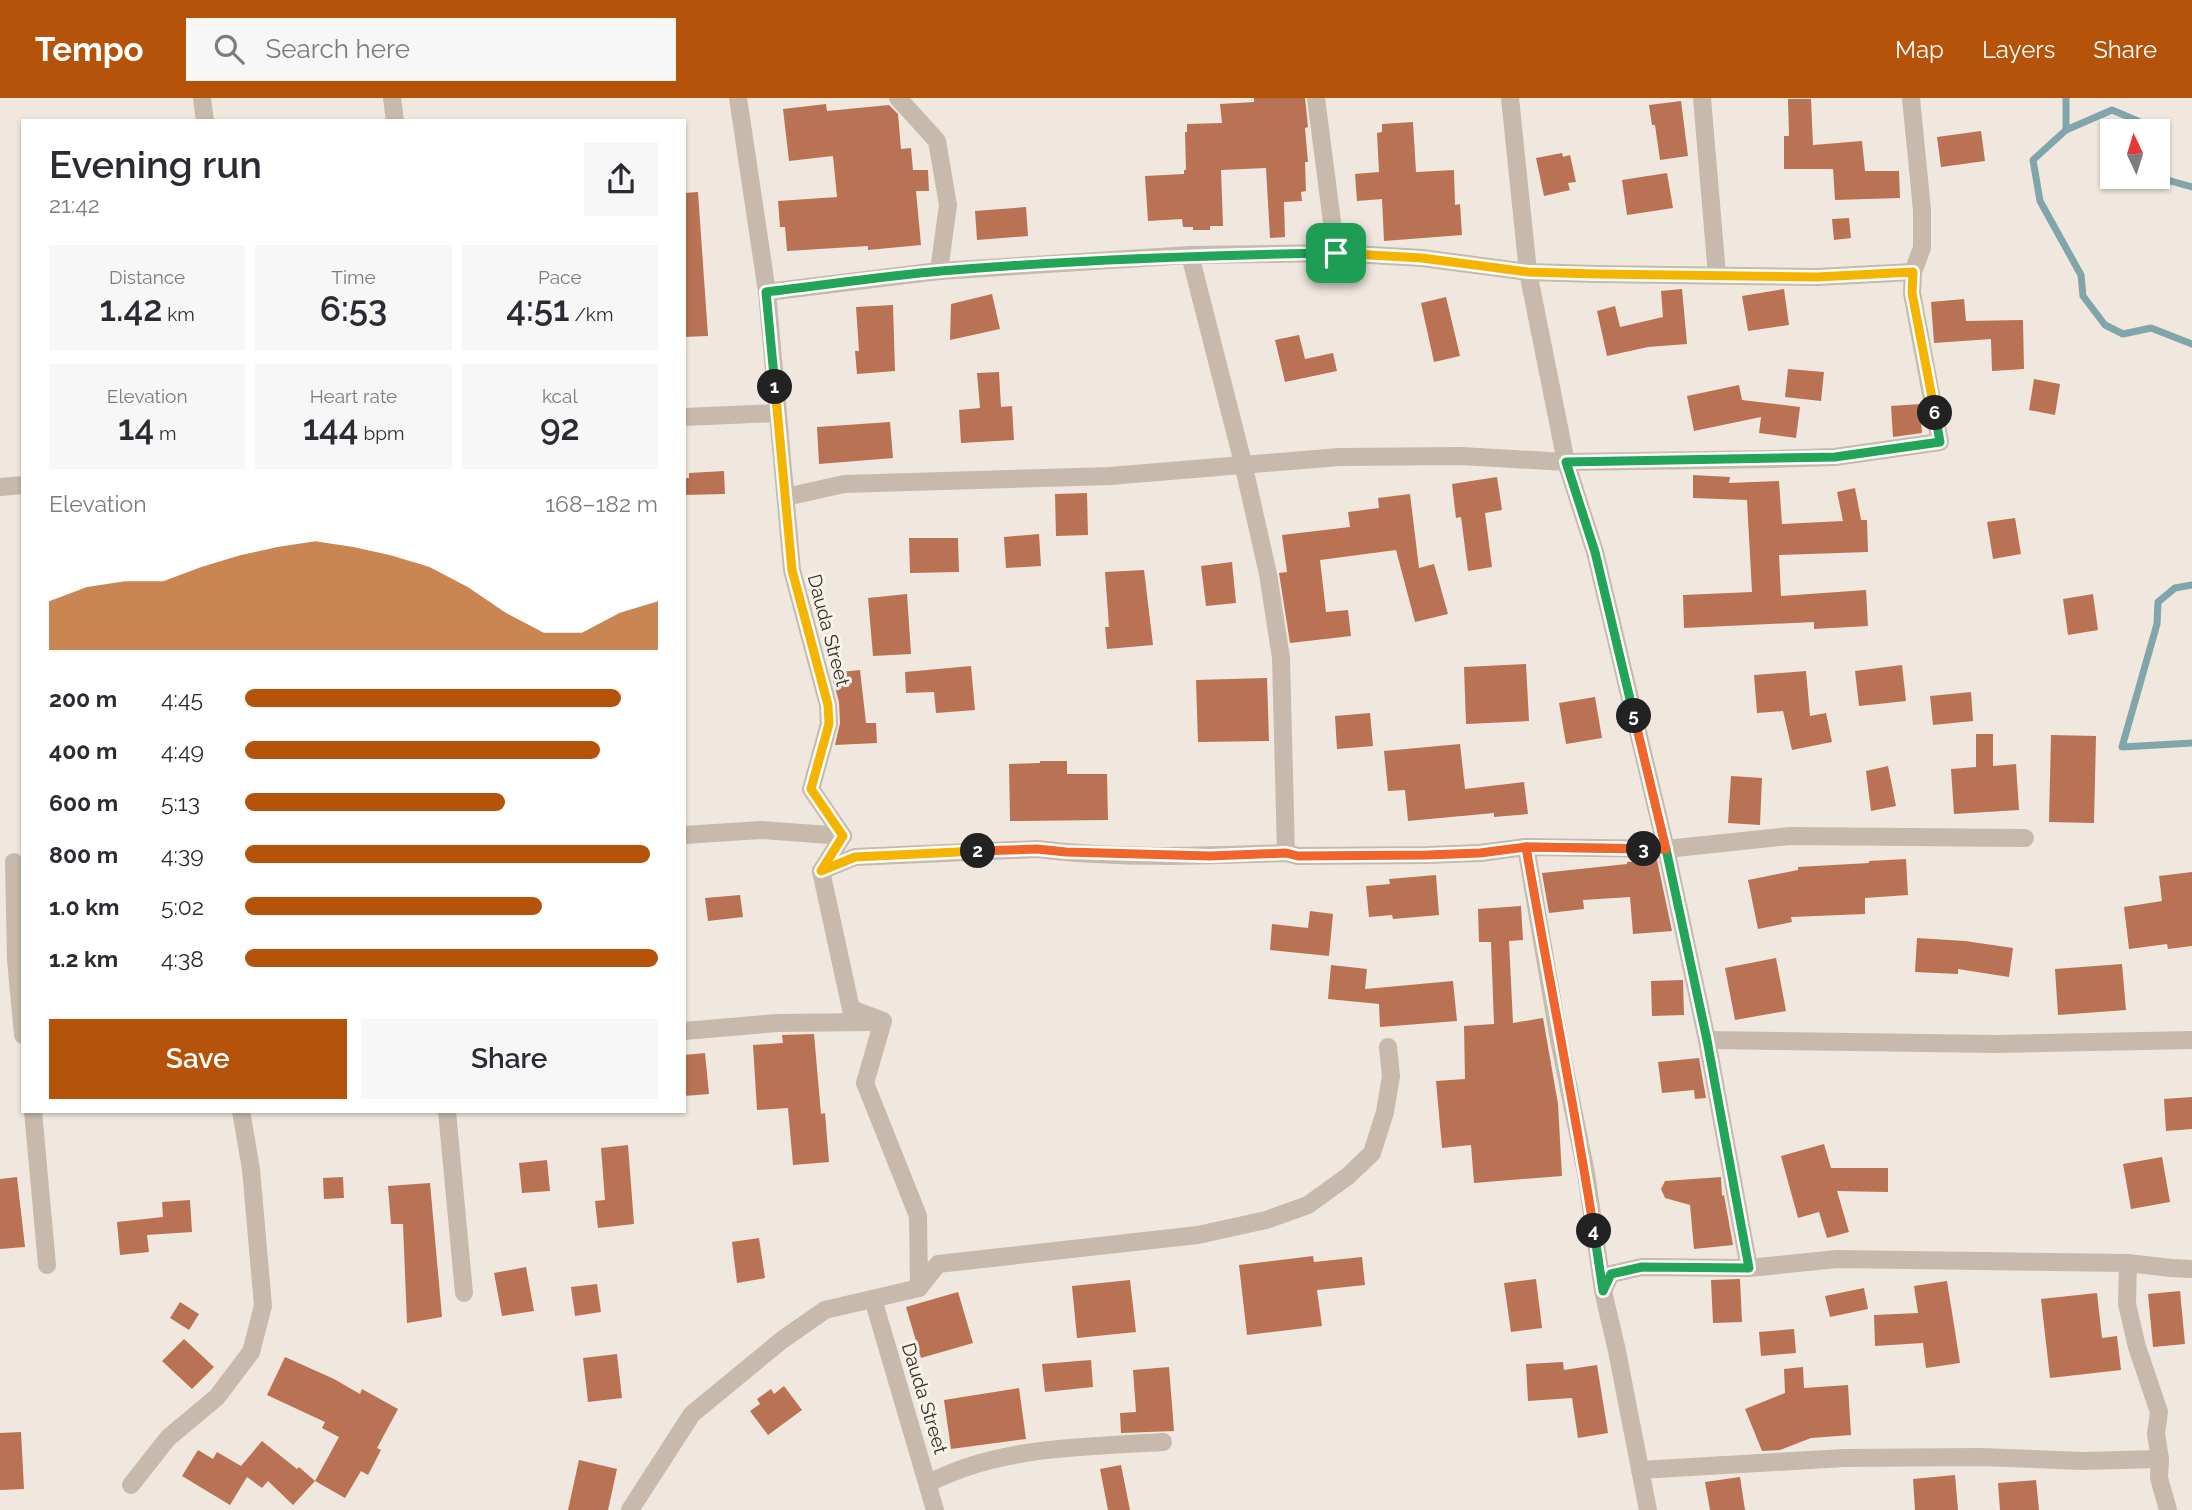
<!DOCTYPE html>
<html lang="en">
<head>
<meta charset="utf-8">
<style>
  :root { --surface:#fff; --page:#f7f7f7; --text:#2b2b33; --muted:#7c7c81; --accent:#b45309 }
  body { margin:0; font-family:Raleway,sans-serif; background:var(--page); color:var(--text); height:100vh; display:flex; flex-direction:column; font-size:26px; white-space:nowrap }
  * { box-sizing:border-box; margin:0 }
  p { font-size:23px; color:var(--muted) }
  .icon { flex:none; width:38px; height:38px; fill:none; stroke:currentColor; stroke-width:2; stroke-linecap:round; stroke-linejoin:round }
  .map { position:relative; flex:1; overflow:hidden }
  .panel { position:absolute; left:21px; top:21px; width:665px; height:994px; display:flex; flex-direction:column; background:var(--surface); border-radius:0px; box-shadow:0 2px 5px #0004 }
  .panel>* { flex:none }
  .needle { width:46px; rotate:356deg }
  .controls { position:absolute; left:2100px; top:21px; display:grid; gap:14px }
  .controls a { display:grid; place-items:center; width:70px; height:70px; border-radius:0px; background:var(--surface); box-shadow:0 2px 5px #0004; font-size:35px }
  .pin { position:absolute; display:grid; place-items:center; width:60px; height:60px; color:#fff; margin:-30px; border-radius:14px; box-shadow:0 4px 10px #0006 }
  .km { position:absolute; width:35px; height:35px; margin:-18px; border-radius:50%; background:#222; color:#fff; font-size:19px; line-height:35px; text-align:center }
  .round { display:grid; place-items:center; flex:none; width:74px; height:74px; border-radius:0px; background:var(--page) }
  .head { display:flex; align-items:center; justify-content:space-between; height:119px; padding:0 28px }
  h1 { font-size:38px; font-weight:600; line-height:52px }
  .stats { display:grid; grid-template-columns:repeat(3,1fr); gap:10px; height:119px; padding:7px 28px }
  .stats div { display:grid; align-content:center; border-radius:0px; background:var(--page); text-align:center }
  .stats b { font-size:35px; font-weight:600 }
  .stats small { font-size:19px; font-weight:400 }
  .stats p { font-size:19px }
  .chart { height:196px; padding:14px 28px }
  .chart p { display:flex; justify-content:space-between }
  .chart svg { width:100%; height:126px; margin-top:7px; fill:var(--accent); opacity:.7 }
  .cta { display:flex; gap:14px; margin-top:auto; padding:14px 28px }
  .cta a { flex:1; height:80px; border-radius:0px; background:var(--accent); color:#fff; font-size:28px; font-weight:600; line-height:80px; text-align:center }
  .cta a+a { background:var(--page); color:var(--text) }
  ul { padding:0 28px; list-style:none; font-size:23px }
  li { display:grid; grid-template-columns:112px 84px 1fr; align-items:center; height:52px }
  li i { height:18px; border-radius:9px; background:var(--accent) }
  header { display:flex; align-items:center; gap:42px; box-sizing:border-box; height:98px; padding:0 35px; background:var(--accent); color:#fff }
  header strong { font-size:33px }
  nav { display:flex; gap:38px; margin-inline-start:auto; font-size:24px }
  .search { width:490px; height:63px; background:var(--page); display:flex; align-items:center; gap:18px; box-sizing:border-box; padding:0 24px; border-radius:0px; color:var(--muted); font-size:26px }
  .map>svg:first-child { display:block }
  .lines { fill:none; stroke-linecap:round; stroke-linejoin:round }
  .stream { stroke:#80a5aa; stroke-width:7 }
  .building { fill:#b97253 }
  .minor { stroke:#c7b9ab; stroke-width:18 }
  .split-1-casing { stroke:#fff; stroke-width:14 }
  .split-2-casing { stroke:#fff; stroke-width:14 }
  .split-3-casing { stroke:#fff; stroke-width:14 }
  .split-4-casing { stroke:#fff; stroke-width:14 }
  .split-5-casing { stroke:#fff; stroke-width:14 }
  .split-6-casing { stroke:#fff; stroke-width:14 }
  .split-7-casing { stroke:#fff; stroke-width:14 }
  .split-1 { stroke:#22a559; stroke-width:9 }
  .split-2 { stroke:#f5b400; stroke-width:9 }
  .split-3 { stroke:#f0652b; stroke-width:9 }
  .split-4 { stroke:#22a559; stroke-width:9 }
  .split-5 { stroke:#f0652b; stroke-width:9 }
  .split-6 { stroke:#22a559; stroke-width:9 }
  .split-7 { stroke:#f5b400; stroke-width:9 }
  .labels { text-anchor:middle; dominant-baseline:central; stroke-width:6; stroke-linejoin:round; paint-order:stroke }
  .street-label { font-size:19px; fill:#352e29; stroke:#f8f2ea }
</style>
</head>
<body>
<header>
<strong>Tempo</strong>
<div class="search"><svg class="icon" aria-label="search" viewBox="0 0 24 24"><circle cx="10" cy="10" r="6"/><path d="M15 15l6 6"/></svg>Search here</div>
<nav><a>Map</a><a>Layers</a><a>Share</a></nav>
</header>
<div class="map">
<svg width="2192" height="1412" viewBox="0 0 2192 1412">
  <rect width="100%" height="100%" fill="#f0e8de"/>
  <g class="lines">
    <g class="stream">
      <polyline points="2066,0 2066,32"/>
      <polyline points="2147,33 2138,23 2112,12 2066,32 2033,62 2040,103 2081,177 2083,198 2105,227 2123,236 2151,230 2192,246"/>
      <polyline points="2158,66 2167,82 2192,89"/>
      <polyline points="2192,487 2175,490 2158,504 2157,526 2122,649 2192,645"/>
    </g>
  </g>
  <g class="building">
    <polygon points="1254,0 1305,0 1308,29 1305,30 1308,64 1305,64 1306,93 1301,94 1302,103 1284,104 1285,139 1270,140 1266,70 1221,72 1223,128 1210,128 1210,132 1193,132 1193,129 1183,129 1182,121 1148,123 1145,78 1184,76 1184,72 1186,72 1185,34 1187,34 1187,26 1222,25 1220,6 1254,4"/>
    <polygon points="1788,1 1811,1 1813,47 1862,43 1865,73 1899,73 1900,100 1835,102 1833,71 1784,71 1784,38 1789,38"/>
    <polygon points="1681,3 1688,58 1660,62 1655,27 1652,27 1649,7"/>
    <polygon points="826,6 827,13 889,7 898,16 901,51 911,50 913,72 928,72 929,93 916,93 921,147 868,152 868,148 787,153 785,129 780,129 778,103 837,99 833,58 789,63 783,11"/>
    <polygon points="1413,24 1416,74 1454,72 1455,107 1460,106 1462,137 1384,143 1382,101 1357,103 1355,76 1379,74 1377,35 1382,34 1382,26"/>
    <polygon points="1981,33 1985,63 1941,69 1937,39"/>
    <polygon points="1562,55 1563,59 1570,57 1576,84 1568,85 1570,92 1544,98 1536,60"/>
    <polygon points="1667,75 1673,110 1627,117 1622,82"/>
    <polygon points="698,94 708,238 684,239 684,95"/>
    <polygon points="1026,109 1028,138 977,142 975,113"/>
    <polygon points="1849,120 1851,140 1834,142 1832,121"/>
    <polygon points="1682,191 1687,246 1648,249 1607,258 1597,213 1615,208 1620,229 1663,219 1661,193"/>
    <polygon points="1784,191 1789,227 1748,233 1742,198"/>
    <polygon points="992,196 1000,231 950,242 951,206"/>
    <polygon points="1446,199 1460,258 1434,264 1421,205"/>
    <polygon points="1964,201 1966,223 2023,222 2024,271 1992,273 1991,241 1934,245 1931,204"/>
    <polygon points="893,207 895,273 857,276 855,253 859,253 856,209"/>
    <polygon points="1299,237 1305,261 1333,255 1337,273 1285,284 1275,242"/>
    <polygon points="1788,271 1824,274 1821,303 1785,299"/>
    <polygon points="999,274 1001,309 1012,308 1014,342 961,345 959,312 980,310 977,275"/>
    <polygon points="2034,281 2060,286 2055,317 2029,312"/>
    <polygon points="1739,287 1742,302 1800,309 1796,340 1759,335 1761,319 1694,333 1687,298"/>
    <polygon points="1920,306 1922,335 1893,339 1891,308"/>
    <polygon points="890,324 893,360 819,366 817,329"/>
    <polygon points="724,373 725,396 684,397 684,380 689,380 689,375"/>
    <polygon points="1693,377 1730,379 1729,385 1779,383 1782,426 1843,423 1837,394 1855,390 1861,422 1867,422 1868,454 1779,457 1781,498 1866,492 1868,528 1814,531 1814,524 1684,530 1683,497 1752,494 1747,402 1693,400"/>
    <polygon points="1497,379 1502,412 1485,415 1492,469 1468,473 1461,419 1456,420 1452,386"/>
    <polygon points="1087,395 1088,437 1056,438 1055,396"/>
    <polygon points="1410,396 1419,470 1434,466 1448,516 1415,524 1396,452 1320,462 1326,514 1348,512 1351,538 1290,545 1279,475 1287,474 1282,437 1350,429 1348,414 1379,410 1378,400"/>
    <polygon points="2015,420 2021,456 1993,461 1987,424"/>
    <polygon points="1039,436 1041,468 1006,470 1004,439"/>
    <polygon points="909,440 958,440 959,474 910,475"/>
    <polygon points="1232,464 1236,505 1206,508 1201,468"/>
    <polygon points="1144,472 1153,547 1107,551 1105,529 1109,529 1105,474"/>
    <polygon points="907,496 911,556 873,558 868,500"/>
    <polygon points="2093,496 2098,532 2068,537 2063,501"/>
    <polygon points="1526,566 1529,623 1466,626 1464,569"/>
    <polygon points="1902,567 1906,603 1859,608 1855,573"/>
    <polygon points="971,568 975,612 936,615 934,594 906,595 905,574"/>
    <polygon points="860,572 866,625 876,625 877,645 835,647 840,625 839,604 831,575"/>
    <polygon points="1806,573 1810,618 1826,615 1832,644 1792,652 1783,613 1757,615 1754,577"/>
    <polygon points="1267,580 1269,643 1198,644 1196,582"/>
    <polygon points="1971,594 1973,623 1933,627 1930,598"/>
    <polygon points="1595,599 1602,640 1566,646 1559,605"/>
    <polygon points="1370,615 1373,648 1337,651 1335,618"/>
    <polygon points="1976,636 1993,636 1993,668 2016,666 2019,712 1954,716 1951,671 1976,669"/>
    <polygon points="2051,637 2096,638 2094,725 2049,724"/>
    <polygon points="1460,646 1465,691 1524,684 1528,716 1494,719 1494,715 1408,723 1405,692 1388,693 1384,653"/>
    <polygon points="1040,663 1067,663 1067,676 1107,676 1108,722 1010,723 1009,666 1040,665"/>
    <polygon points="1888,668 1896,708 1871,713 1866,673"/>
    <polygon points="1731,678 1762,680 1760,727 1728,725"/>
    <polygon points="1906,761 1908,797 1865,800 1865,816 1791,819 1792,824 1758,831 1748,782 1798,772 1798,769 1869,765 1869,763"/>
    <polygon points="1657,762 1672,833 1633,836 1630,799 1583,802 1584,811 1549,815 1542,775 1627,766 1627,764"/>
    <polygon points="2192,774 2192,848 2168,851 2167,846 2129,851 2124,809 2162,803 2159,778"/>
    <polygon points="1436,777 1439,817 1393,821 1392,817 1369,819 1366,788 1390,786 1389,781"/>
    <polygon points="740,797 743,819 708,823 705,800"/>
    <polygon points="1521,808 1523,842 1509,843 1513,925 1543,920 1558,1006 1562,1078 1474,1085 1471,1047 1442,1050 1436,983 1465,981 1464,928 1494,926 1491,844 1479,844 1478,811"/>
    <polygon points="1310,813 1333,816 1329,858 1270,852 1272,826 1308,830"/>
    <polygon points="1917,840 1965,843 2013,850 2009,879 1958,871 1958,876 1915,874"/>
    <polygon points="1776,860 1786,913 1735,922 1725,870"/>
    <polygon points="2122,866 2126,912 2058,917 2055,871"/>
    <polygon points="1331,867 1367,871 1365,891 1453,883 1457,923 1380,929 1379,906 1328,901"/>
    <polygon points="1683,882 1684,917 1652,918 1651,883"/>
    <polygon points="814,936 821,1016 825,1015 829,1064 793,1067 788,1010 757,1012 753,947 783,945 782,937"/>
    <polygon points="705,955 709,996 684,998 684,957"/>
    <polygon points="1699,960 1706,1000 1695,1001 1694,992 1662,995 1658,964"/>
    <polygon points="2192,999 2192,1031 2166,1033 2164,1001"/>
    <polygon points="1824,1046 1831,1070 1888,1070 1888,1094 1837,1093 1849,1134 1827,1140 1819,1114 1798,1120 1781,1058"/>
    <polygon points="628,1047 634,1126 598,1130 595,1103 605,1102 601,1050"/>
    <polygon points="2162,1059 2170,1104 2131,1111 2123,1066"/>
    <polygon points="547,1062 550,1093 522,1095 519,1065"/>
    <polygon points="17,1079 25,1149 0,1151 0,1081"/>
    <polygon points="343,1079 344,1100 324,1101 323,1080"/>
    <polygon points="1721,1079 1722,1098 1724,1097 1733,1147 1694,1151 1690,1107 1665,1100 1661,1091 1665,1083"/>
    <polygon points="430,1085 442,1219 407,1225 403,1126 391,1126 388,1088"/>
    <polygon points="190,1102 192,1134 147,1137 149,1154 120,1157 117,1124 163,1119 162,1104"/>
    <polygon points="759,1140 765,1180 737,1185 732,1144"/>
    <polygon points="1313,1158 1314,1164 1362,1159 1365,1187 1317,1192 1322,1228 1247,1237 1239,1167"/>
    <polygon points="526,1169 534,1213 502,1218 494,1175"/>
    <polygon points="1536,1181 1542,1230 1511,1234 1504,1185"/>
    <polygon points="1740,1181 1742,1224 1713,1225 1711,1182"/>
    <polygon points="1130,1182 1136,1234 1077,1240 1072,1188"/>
    <polygon points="1947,1183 1960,1265 1926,1270 1923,1245 1875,1248 1874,1217 1918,1215 1914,1188"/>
    <polygon points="597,1186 601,1214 575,1218 571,1189"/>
    <polygon points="1864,1190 1868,1211 1830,1219 1825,1198"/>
    <polygon points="2180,1193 2185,1246 2153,1249 2148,1196"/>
    <polygon points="958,1194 973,1245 921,1260 906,1209"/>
    <polygon points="2097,1195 2102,1240 2117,1238 2121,1272 2050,1280 2041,1201"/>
    <polygon points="180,1204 199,1216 189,1232 170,1220"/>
    <polygon points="1794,1231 1796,1255 1761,1258 1759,1234"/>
    <polygon points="184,1241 214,1269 192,1291 162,1263"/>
    <polygon points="617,1256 622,1300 588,1304 583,1260"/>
    <polygon points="285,1259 334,1281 360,1296 362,1291 398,1311 377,1350 381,1352 368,1377 361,1373 345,1400 315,1383 339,1339 322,1330 325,1324 267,1297"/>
    <polygon points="1091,1262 1093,1289 1045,1294 1042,1266"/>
    <polygon points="1563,1264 1564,1272 1597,1267 1608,1335 1578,1340 1572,1300 1528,1303 1526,1266"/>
    <polygon points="1169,1269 1174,1333 1121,1335 1120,1315 1136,1314 1133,1272"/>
    <polygon points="1803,1269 1804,1290 1848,1287 1851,1337 1811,1340 1780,1352 1762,1353 1745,1311 1785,1295 1784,1271"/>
    <polygon points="784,1288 802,1312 768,1337 750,1313 760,1306 757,1301 771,1291 774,1296"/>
    <polygon points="1019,1290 1026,1341 951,1351 944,1302"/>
    <polygon points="21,1334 24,1391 0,1392 0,1335"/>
    <polygon points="262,1343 297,1371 299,1369 315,1383 293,1407 268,1383 262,1390 247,1379 230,1407 182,1378 198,1352 213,1361 217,1354 241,1368"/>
    <polygon points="579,1362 617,1371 608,1412 568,1412"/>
    <polygon points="1121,1367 1130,1412 1108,1412 1100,1371"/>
    <polygon points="1955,1377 1958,1412 1915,1412 1913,1381"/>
    <polygon points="1740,1379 1745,1412 1710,1412 1705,1384"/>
    <polygon points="2036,1382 2039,1412 2000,1412 1998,1385"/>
  </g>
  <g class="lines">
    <g class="minor">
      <polyline points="202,0 205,23"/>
      <polyline points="392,0 395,23"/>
      <polyline points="738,0 767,194 792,472 828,607 829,626 811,691 843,738 821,773 851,911 883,923 865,985 918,1118 919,1190"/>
      <polyline points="898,0 937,43 948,107 939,173"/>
      <polyline points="1316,0 1336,155"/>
      <polyline points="1510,0 1528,174 1566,364 1595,454 1666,751 1707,942 1749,1170"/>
      <polyline points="1702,0 1717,177"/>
      <polyline points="1190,157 1243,365 1268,476 1281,560 1286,755"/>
      <polyline points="767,194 939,173 1190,157 1336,155 1422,160 1528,174 1597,176 1817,179 1913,174"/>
      <polyline points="684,319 778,315"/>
      <polyline points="0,389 23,387"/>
      <polyline points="786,399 844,386 1110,378 1339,359 1461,358 1566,364 1774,361 1835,359 1940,344 1912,195 1913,174 1922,150 1922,112 1911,0"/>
      <polyline points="684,737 761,732 843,738"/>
      <polyline points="1526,749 1559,942 1586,1075 1603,1193 1617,1253 1648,1412"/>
      <polyline points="14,764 16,862 23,937"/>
      <path d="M821 773 855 759 1037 751C1119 761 1203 758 1286 755L1298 758 1427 757 1480 755 1526 749 1666 751 1790 738 2025 740"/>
      <polyline points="684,933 777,925 872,924"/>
      <polyline points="1707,942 1997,946 2192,942"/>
      <polyline points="33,1013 47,1167"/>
      <polyline points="447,1013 464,1195"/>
      <polyline points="2128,1165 2127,1206 2137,1249 2159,1314 2156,1336 2160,1361 2159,1380 2168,1412"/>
      <polyline points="1603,1193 1611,1176 1642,1169 1749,1170 1837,1161 2128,1165 2171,1170 2192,1171"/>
      <polyline points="873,1201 935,1412"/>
      <polyline points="1640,1372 1844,1360 1981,1359 2082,1363 2160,1361"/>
      <path d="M929 1385C1000 1348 1085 1349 1163 1344"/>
      <polyline points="131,1387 168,1340 217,1299 251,1254 263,1208 251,1071 241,1013"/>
      <polyline points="630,1412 692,1316 782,1242 825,1212 919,1190 938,1166 1198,1137 1266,1122 1308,1107 1348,1078 1372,1055 1385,1014 1391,978 1388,949"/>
    </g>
  </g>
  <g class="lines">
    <g class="split-1-casing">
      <path id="split-1" d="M775 289 766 194C825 187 883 178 941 173 1073 162 1204 157 1336 155"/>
    </g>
    <g class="split-2-casing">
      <polyline id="split-2" points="775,289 792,472 828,607 829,626 811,691 843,738 821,773 855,759 978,753"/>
    </g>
    <g class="split-3-casing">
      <polyline id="split-3" points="978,753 1037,751 1066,754 1210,758 1286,755 1298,758 1427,757 1480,755 1526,749 1644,751"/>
    </g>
    <g class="split-4-casing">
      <polyline id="split-4" points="1594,1133 1603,1193 1611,1176 1642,1169 1749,1170 1707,942 1666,751 1644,751"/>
    </g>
    <g class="split-5-casing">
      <path id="split-5" d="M1594 1133C1574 1005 1548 877 1526 749L1666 751 1634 618"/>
    </g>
    <g class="split-6-casing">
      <polyline id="split-6" points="1634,618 1595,454 1566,364 1835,359 1940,344 1935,315"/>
    </g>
    <g class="split-7-casing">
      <polyline id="split-7" points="1336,155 1422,160 1528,174 1597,176 1817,179 1913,174 1912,195 1935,315"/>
    </g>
    <use href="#split-1" class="split-1"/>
    <use href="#split-2" class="split-2"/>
    <use href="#split-3" class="split-3"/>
    <use href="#split-4" class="split-4"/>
    <use href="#split-5" class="split-5"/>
    <use href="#split-6" class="split-6"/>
    <use href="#split-7" class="split-7"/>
  </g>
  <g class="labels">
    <g class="street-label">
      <text transform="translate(829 532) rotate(75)">Dauda Street</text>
      <text transform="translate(925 1300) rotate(73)">Dauda Street</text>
    </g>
  </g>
</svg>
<div class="controls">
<a><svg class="needle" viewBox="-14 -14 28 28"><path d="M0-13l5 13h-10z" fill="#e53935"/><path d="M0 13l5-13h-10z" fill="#7c7c81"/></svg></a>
</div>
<div class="pin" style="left:1336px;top:155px;background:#1e9e55"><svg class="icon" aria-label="arrive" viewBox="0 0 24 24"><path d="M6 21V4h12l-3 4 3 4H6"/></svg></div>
<b class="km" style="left:775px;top:289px">1</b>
<b class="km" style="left:978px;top:753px">2</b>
<b class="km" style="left:1644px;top:751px">3</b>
<b class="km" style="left:1594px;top:1133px">4</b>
<b class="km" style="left:1634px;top:618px">5</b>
<b class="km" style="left:1935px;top:315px">6</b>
<section class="panel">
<div class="head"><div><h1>Evening run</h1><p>21:42</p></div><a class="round"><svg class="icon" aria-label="share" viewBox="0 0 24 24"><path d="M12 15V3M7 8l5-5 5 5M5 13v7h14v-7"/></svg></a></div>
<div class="stats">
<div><p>Distance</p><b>1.42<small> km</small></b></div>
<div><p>Time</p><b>6:53</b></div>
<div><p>Pace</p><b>4:51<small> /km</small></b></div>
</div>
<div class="stats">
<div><p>Elevation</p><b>14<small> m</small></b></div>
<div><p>Heart rate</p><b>144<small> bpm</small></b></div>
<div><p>kcal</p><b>92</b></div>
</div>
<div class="chart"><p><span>Elevation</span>168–182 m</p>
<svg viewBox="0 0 160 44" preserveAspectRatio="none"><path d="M0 44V27L10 22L20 20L30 20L40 15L50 11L60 8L70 6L80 8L90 11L100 15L110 22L120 31L130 38L140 38L150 31L160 27V44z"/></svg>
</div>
<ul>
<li><b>200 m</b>4:45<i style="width:91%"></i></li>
<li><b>400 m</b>4:49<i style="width:86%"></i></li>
<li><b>600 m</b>5:13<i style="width:63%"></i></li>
<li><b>800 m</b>4:39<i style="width:98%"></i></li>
<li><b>1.0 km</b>5:02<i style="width:72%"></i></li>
<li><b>1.2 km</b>4:38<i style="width:100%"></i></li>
</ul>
<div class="cta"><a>Save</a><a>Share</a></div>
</section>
</div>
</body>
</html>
